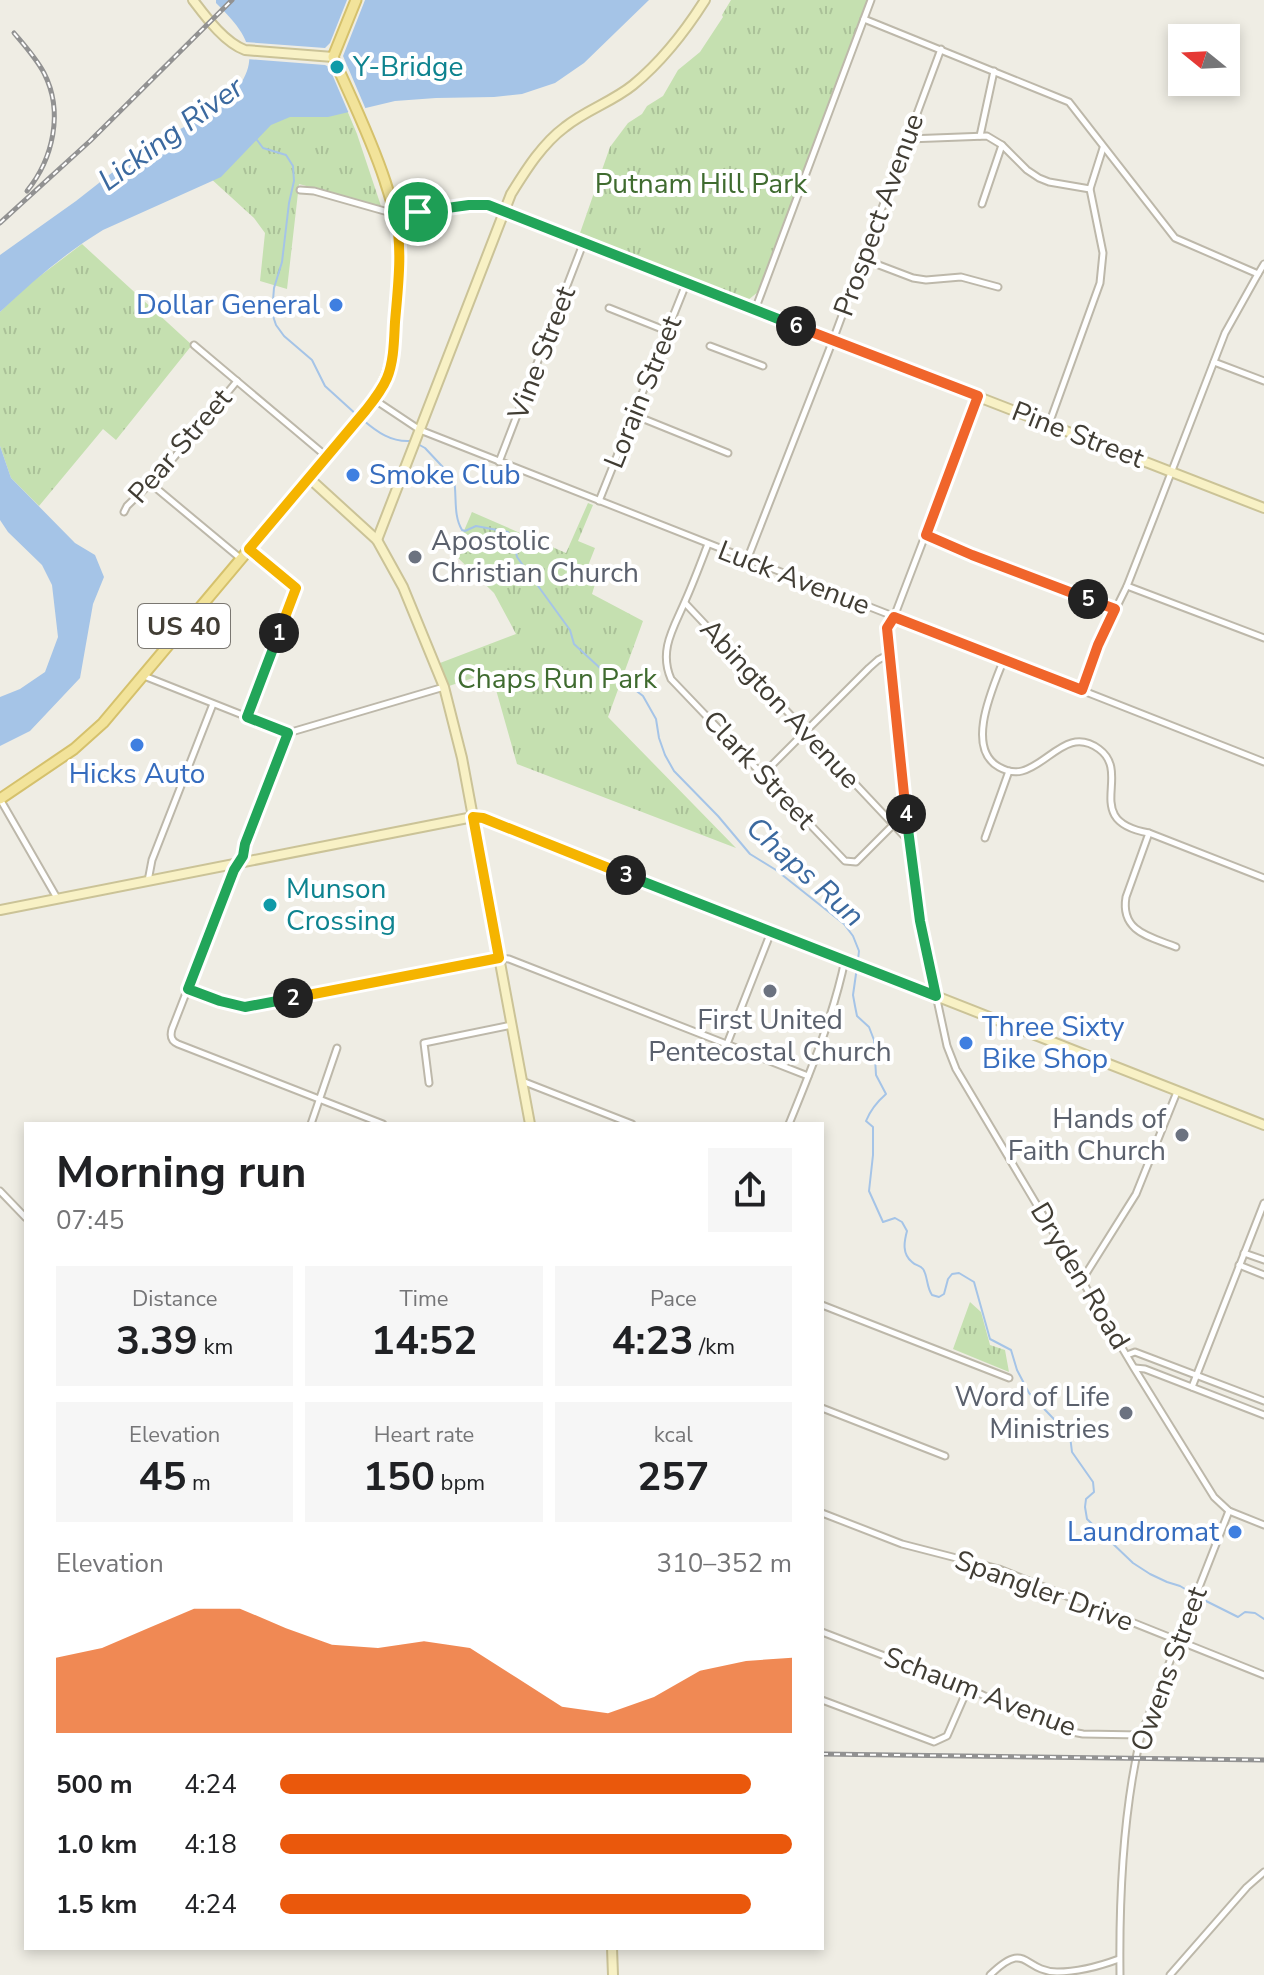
<!DOCTYPE html>
<html lang="en">
<head>
<meta charset="utf-8">
<style>
  :root { --surface:#fff; --page:#f6f6f6; --text:#202124; --muted:#757577; --accent:#ea580c }
  body { margin:0; font-family:"Nunito Sans",sans-serif; background:var(--page); color:var(--text); height:100vh; display:flex; flex-direction:column; font-size:30px; white-space:nowrap }
  * { box-sizing:border-box; margin:0 }
  p { font-size:26px; color:var(--muted) }
  .icon { flex:none; width:44px; height:44px; fill:none; stroke:currentColor; stroke-width:2; stroke-linecap:round; stroke-linejoin:round }
  .map { position:relative; flex:1; overflow:hidden }
  .panel { position:absolute; left:24px; top:1122px; width:800px; height:828px; display:flex; flex-direction:column; background:var(--surface); border-radius:0px; box-shadow:0 4px 12px #0003 }
  .panel>* { flex:none }
  .needle { width:52px; rotate:288deg }
  .tools { position:absolute; left:1168px; top:24px; display:grid; gap:16px }
  .tools a { display:grid; place-items:center; width:72px; height:72px; border-radius:0px; background:var(--surface); box-shadow:0 4px 12px #0003; font-size:40px }
  .pin { position:absolute; display:grid; place-items:center; width:68px; height:68px; color:#fff; margin:-34px; border:4px solid #fff; border-radius:50%; box-shadow:0 2px 8px #0007 }
  .km { position:absolute; width:40px; height:40px; margin:-20px; border-radius:50%; background:#222; color:#fff; font-size:22px; line-height:40px; text-align:center }
  .round { display:grid; place-items:center; flex:none; width:84px; height:84px; border-radius:0px; background:var(--page) }
  .overview { display:flex; align-items:center; justify-content:space-between; height:136px; padding:0 32px }
  h1 { font-size:44px; font-weight:700; line-height:60px }
  .stats { display:grid; grid-template-columns:repeat(3,1fr); gap:12px; height:136px; padding:8px 32px }
  .stats div { display:grid; align-content:center; border-radius:0px; background:var(--page); text-align:center }
  .stats b { font-size:40px; font-weight:700 }
  .stats small { font-size:22px; font-weight:400 }
  .stats p { font-size:22px }
  .chart { height:224px; padding:16px 32px }
  .chart p { display:flex; justify-content:space-between }
  .chart svg { width:100%; height:144px; margin-top:8px; fill:var(--accent); opacity:.7 }
  ul { padding:0 32px; list-style:none; font-size:26px }
  li { display:grid; grid-template-columns:128px 96px 1fr; align-items:center; height:60px }
  li i { height:20px; border-radius:10px; background:var(--accent) }
  .map>svg:first-child { display:block }
  .grass { fill:url(#grass-tufts) }
  .water { fill:#a5c4e7 }
  .pier { fill:#efede4 }
  .lines { fill:none; stroke-linecap:round; stroke-linejoin:round }
  .stream { stroke:#a5c4e7; stroke-width:2 }
  .street-casing { stroke:#bdb8aa; stroke-width:9 }
  .secondary-casing { stroke:#cbc397; stroke-width:12 }
  .primary-casing { stroke:#d5c16c; stroke-width:13 }
  .street { stroke:#fff; stroke-width:5 }
  .secondary { stroke:#f8f1c5; stroke-width:8 }
  .primary { stroke:#f2e39a; stroke-width:9 }
  .rail-casing { stroke:#929292; stroke-width:5 }
  .rail { stroke:#fff; stroke-width:2; stroke-dasharray:6; stroke-linecap:butt }
  .split-1-casing { stroke:#fff; stroke-width:16 }
  .split-2-casing { stroke:#fff; stroke-width:16 }
  .split-3-casing { stroke:#fff; stroke-width:16 }
  .split-4-casing { stroke:#fff; stroke-width:16 }
  .split-5-casing { stroke:#fff; stroke-width:16 }
  .split-6-casing { stroke:#fff; stroke-width:16 }
  .split-7-casing { stroke:#fff; stroke-width:16 }
  .split-1 { stroke:#f5b400; stroke-width:10 }
  .split-2 { stroke:#22a559; stroke-width:10 }
  .split-3 { stroke:#f5b400; stroke-width:10 }
  .split-4 { stroke:#22a559; stroke-width:10 }
  .split-5 { stroke:#f0652b; stroke-width:10 }
  .split-6 { stroke:#f0652b; stroke-width:10 }
  .split-7 { stroke:#22a559; stroke-width:10 }
  .culture-dot { fill:#0f9aa8; stroke:#fff; stroke-width:3 }
  .shop-dot { fill:#3f7fe0; stroke:#fff; stroke-width:3 }
  .worship-dot { fill:#6b7280; stroke:#fff; stroke-width:3 }
  .labels { text-anchor:middle; dominant-baseline:central; stroke-width:8; stroke-linejoin:round; paint-order:stroke }
  .shield { fill:#fff; stroke:#7a7771; stroke-width:2 }
  .shield-label { font-size:26px; font-weight:bold; fill:#413d34 }
  .culture-label { font-size:28px; fill:#0d838f; stroke:#fff; text-anchor:start }
  .park-label { font-size:28px; fill:#3f6b2f; stroke:#fff }
  .street-label { font-size:28px; fill:#413d34; stroke:#fff }
  .shop-label { font-size:28px; fill:#366cbe; stroke:#fff; text-anchor:end }
  .worship-label { font-size:28px; fill:#5b616d; stroke:#fff; text-anchor:end }
  .water-label { font-size:30px; font-style:italic; fill:#3b699f; stroke:#fff }
</style>
</head>
<body>
<div class="map">
<svg width="1264" height="1975" viewBox="0 0 1264 1975">
  <defs>
    <pattern id="grass-tufts" width="24" height="20" patternUnits="userSpaceOnUse" patternTransform="scale(2)"><rect width="24" height="20" fill="#c5e0b0"/><path d="M3 7l-1-3M5 7V3M7 7l1-3M15 17l-1-3M17 17v-4M19 17l1-3" fill="none" stroke="#aac198"/></pattern>
  </defs>
  <rect width="100%" height="100%" fill="#efede4"/>
  <g class="grass">
    <polygon points="731,0 867,0 758,292 748,300 580,233 610,147 628,123 642,114 647,106 663,96 678,70 700,52 723,17 722,15"/>
    <polygon points="329,67 357,134 381,206 299,184 287,289 260,281 265,233 254,218 186,156"/>
    <polygon points="82,244 192,345 116,440 103,429 39,506 11,478 0,446 0,312 28,285"/>
    <polygon points="588,503 593,505 578,541 595,548 584,576 596,581 592,594 643,621 608,717 736,848 517,764 491,672 449,686 440,663 516,634 494,593 454,554 472,512 566,553"/>
    <polygon points="970,1302 981,1312 990,1345 1005,1350 1009,1372 953,1349"/>
  </g>
  <g class="water">
    <path d="M216 0H649L584 63 555 83 522 94 494 97 436 98 395 101 328 117H290L271 125 221 177 103 230C65 253 32 282 0 312V255L76 201 127 161 143 154 154 143 231 102 233 97 230 91 232 85 239 86C263 52 241 28 216 3Z"/>
    <polygon points="0,446 11,478 75,543 95,555 104,577 93,604 80,678 30,731 0,746 0,697 20,689 45,672 58,637 52,585 42,565 8,532 0,520"/>
  </g>
  <polygon class="pier" points="347,0 365,0 343,56 367,112 350,116 329,67 325,65 246,59 245,42 325,48 330,43"/>
  <g class="lines">
    <g class="stream">
      <polyline points="257,140 263,148 286,155 293,166 294,181 289,203 282,262 274,288 272,313 276,325 284,336 312,360 325,386 358,416"/>
      <path d="M363 420C377 432 391 442 410 441"/>
      <path d="M416 443 425 448 454 479C457 496 453 515 462 530L465 531 476 526 508 532 514 542 517 557 570 630 574 644 600 668 607 674 625 682 643 696 656 719 659 738 665 755 674 771 718 816 750 854 776 870 844 924 853 936 859 951 858 960"/>
      <path d="M857 967 853 995 855 1006 857 1016 869 1027 874 1040 876 1075 886 1094C878 1101 870 1111 866 1121L873 1127V1155L869 1191 883 1222 895 1218 902 1222 907 1231C904 1242 902 1254 912 1262 916 1266 920 1265 923 1269 928 1276 926 1286 932 1295L939 1297 944 1294 948 1279 952 1274 959 1273 974 1282 990 1339 1011 1350 1017 1370 1029 1393 1070 1436 1072 1452 1093 1482 1094 1492 1086 1499 1085 1507 1087 1519 1133 1563 1150 1574 1167 1582 1180 1586 1202 1599 1238 1617 1245 1612 1255 1613 1264 1619"/>
    </g>
    <g class="street-casing">
      <g id="street">
        <polyline points="864,19 1069,102 1175,238 1258,274 1264,264"/>
        <polyline points="980,136 994,71"/>
        <polyline points="908,139 987,136 1002,145 1027,170 1039,178 1049,182 1090,189"/>
        <polyline points="300,190 314,191 395,214"/>
        <polyline points="982,204 1002,145"/>
        <polyline points="863,259 913,278 926,280 961,277 998,287"/>
        <polyline points="609,308 667,331"/>
        <polyline points="755,310 871,0"/>
        <polyline points="194,345 326,456"/>
        <polyline points="710,346 763,366"/>
        <polyline points="1214,362 1264,381"/>
        <polyline points="978,397 894,617 887,628 908,839 920,921 947,1046 956,1069 1134,1368 1214,1497 1229,1511 1264,1525"/>
        <polyline points="375,400 420,430 1264,762"/>
        <polyline points="634,415 728,453"/>
        <polyline points="1049,424 1100,283 1103,253 1090,189 1103,148"/>
        <polyline points="499,462 583,244"/>
        <polyline points="150,483 240,558"/>
        <polyline points="599,501 686,284"/>
        <polyline points="124,512 127,506 162,472 237,381"/>
        <polyline points="926,535 972,555 1115,609"/>
        <path d="M708 544C701 562 694 581 686 599 675 626 658 649 671 679L845 861 856 862 893 825"/>
        <polyline points="747,560 833,340 941,49"/>
        <polyline points="1127,586 1264,638"/>
        <polyline points="685,603 907,839"/>
        <path d="M1004 659C994 685 964 748 999 767 1006 771 1014 773 1022 771 1049 764 1068 726 1099 749 1133 774 1080 821 1149 833L1264 878"/>
        <polyline points="144,676 288,733"/>
        <polyline points="1082,690 1098,645 1127,586 1154,517 1225,333 1258,274"/>
        <polyline points="247,717 296,588 250,550"/>
        <path d="M288 733 245 844 243 856 234 870 172 1029C170 1036 171 1041 178 1044L383 1124"/>
        <polyline points="288,733 444,687"/>
        <polyline points="763,774 869,668 878,660 891,653"/>
        <polyline points="0,799 57,898"/>
        <path d="M1149 833 1126 897C1120 932 1151 937 1176 947"/>
        <polyline points="985,838 1009,771"/>
        <polyline points="148,881 152,860 213,704"/>
        <polyline points="188,989 212,998 245,1007 499,958 509,959 808,1076"/>
        <polyline points="727,1044 771,932"/>
        <polyline points="522,1081 632,1124"/>
        <polyline points="429,1083 424,1043 512,1025"/>
        <polyline points="311,1124 337,1048"/>
        <path d="M789 1124C811 1070 833 1017 845 960"/>
        <polyline points="0,1191 26,1218"/>
        <polyline points="1244,1253 1264,1260"/>
        <polyline points="1239,1265 1264,1275"/>
        <polyline points="1082,1280 1136,1194 1177,1092"/>
        <polyline points="822,1305 1009,1378"/>
        <polyline points="1127,1355 1135,1352 1264,1401"/>
        <polyline points="1135,1368 1145,1369 1264,1415"/>
        <polyline points="1192,1387 1264,1203"/>
        <polyline points="822,1408 945,1456"/>
        <polyline points="822,1513 902,1544 999,1569 1264,1675"/>
        <polyline points="822,1632 968,1688 1012,1709 1067,1731 1083,1734 1141,1735"/>
        <polyline points="822,1700 934,1742 947,1736 968,1688"/>
        <path d="M990 1975C1027 1939 1022 1971 1057 1972 1079 1972 1100 1966 1119 1959"/>
        <path d="M1120 1975C1119 1896 1123 1811 1141 1735L1229 1511"/>
        <polyline points="1170,1975 1247,1887 1264,1872"/>
      </g>
    </g>
    <g class="secondary-casing">
      <g id="secondary">
        <path d="M193 0C206 17 224 42 245 50L333 57"/>
        <polyline points="395,214 404,214 469,205 488,205 549,230 1264,508"/>
        <polyline points="309,478 377,540 403,587 444,687 462,758 530,1124"/>
        <path d="M377 540 511 194C526 170 542 144 565 127 586 110 612 102 633 85 661 62 686 30 705 0"/>
        <polyline points="0,910 422,827 473,817 483,818 1264,1125"/>
        <polyline points="612,1948 613,1975"/>
      </g>
    </g>
    <g class="primary-casing">
      <path id="primary" d="M0 799 74 749 103 723 366 410C393 377 393 354 396 313 398 283 402 252 397 222 394 208 389 194 385 181 371 138 351 98 333 57L356 0"/>
    </g>
    <use href="#street" class="street"/>
    <use href="#secondary" class="secondary"/>
    <use href="#primary" class="primary"/>
    <g class="rail-casing">
      <g id="rail">
        <path d="M14 33C25 46 36 58 44 73 64 112 53 159 27 191"/>
        <polyline points="0,223 90,141 232,0"/>
        <polyline points="822,1754 1264,1760"/>
      </g>
    </g>
    <use href="#rail" class="rail"/>
  </g>
  <g class="lines">
    <g class="split-1-casing">
      <path id="split-1" d="M279 633 296 588 249 549 366 410C374 400 382 390 387 378 394 361 394 340 395 322 398 286 403 249 395 214L418 212"/>
    </g>
    <g class="split-2-casing">
      <polyline id="split-2" points="279,633 247,717 288,733 245,844 243,856 234,870 188,989 220,1001 245,1007 293,998"/>
    </g>
    <g class="split-3-casing">
      <polyline id="split-3" points="293,998 499,958 473,817 483,818 626,875"/>
    </g>
    <g class="split-4-casing">
      <polyline id="split-4" points="626,875 936,996 920,921 906,814"/>
    </g>
    <g class="split-5-casing">
      <polyline id="split-5" points="906,814 887,628 894,617 1082,690 1098,645 1115,609 1088,599"/>
    </g>
    <g class="split-6-casing">
      <polyline id="split-6" points="796,326 978,396 926,535 972,555 1088,599"/>
    </g>
    <g class="split-7-casing">
      <polyline id="split-7" points="418,212 469,205 488,205 796,326"/>
    </g>
    <use href="#split-1" class="split-1"/>
    <use href="#split-2" class="split-2"/>
    <use href="#split-3" class="split-3"/>
    <use href="#split-4" class="split-4"/>
    <use href="#split-5" class="split-5"/>
    <use href="#split-6" class="split-6"/>
    <use href="#split-7" class="split-7"/>
  </g>
  <g class="culture-dot">
    <circle cx="337" cy="67" r="8"/>
    <circle cx="270" cy="905" r="8"/>
  </g>
  <g class="shop-dot">
    <circle cx="336" cy="305" r="8"/>
    <circle cx="353" cy="475" r="8"/>
    <circle cx="137" cy="745" r="8"/>
    <circle cx="966" cy="1043" r="8"/>
    <circle cx="1235" cy="1532" r="8"/>
  </g>
  <g class="worship-dot">
    <circle cx="415" cy="557" r="8"/>
    <circle cx="770" cy="991" r="8"/>
    <circle cx="1182" cy="1135" r="8"/>
    <circle cx="1126" cy="1413" r="8"/>
  </g>
  <g class="labels">
    <rect class="shield" x="138" y="604" width="92" height="44" rx="6"/>
    <g class="shield-label">
      <text x="184" y="626">US 40</text>
    </g>
    <g class="culture-label">
      <text x="353" y="67">Y-Bridge</text>
      <text x="286" y="889">Munson<tspan x="286" dy="32">Crossing</tspan></text>
    </g>
    <g class="park-label">
      <text x="701" y="184">Putnam Hill Park</text>
      <text x="557" y="679">Chaps Run Park</text>
    </g>
    <g class="street-label">
      <text transform="translate(879 215) rotate(-70)">Prospect Avenue</text>
      <text transform="translate(542 353) rotate(-69)">Vine Street</text>
      <text transform="translate(643 392) rotate(-68)">Lorain Street</text>
      <text transform="translate(1078 435) rotate(21)">Pine Street</text>
      <text transform="translate(180 446) rotate(-49)">Pear Street</text>
      <text transform="translate(794 578) rotate(21)">Luck Avenue</text>
      <text transform="translate(780 704) rotate(47)">Abington Avenue</text>
      <text transform="translate(759 770) rotate(47)">Clark Street</text>
      <text transform="translate(1080 1276) rotate(59)">Dryden Road</text>
      <text transform="translate(1044 1591) rotate(20)">Spangler Drive</text>
      <text transform="translate(1169 1669) rotate(-70)">Owens Street</text>
      <text transform="translate(980 1692) rotate(21)">Schaum Avenue</text>
    </g>
    <g class="shop-label">
      <text x="320" y="305">Dollar General</text>
      <text x="369" y="475" text-anchor="start">Smoke Club</text>
      <text x="137" y="774" text-anchor="middle">Hicks Auto</text>
      <text x="982" y="1027" text-anchor="start">Three Sixty<tspan x="982" dy="32">Bike Shop</tspan></text>
      <text x="1219" y="1532">Laundromat</text>
    </g>
    <g class="worship-label">
      <text x="431" y="541" text-anchor="start">Apostolic<tspan x="431" dy="32">Christian Church</tspan></text>
      <text x="770" y="1020" text-anchor="middle">First United<tspan x="770" dy="32">Pentecostal Church</tspan></text>
      <text x="1166" y="1119">Hands of<tspan x="1166" dy="32">Faith Church</tspan></text>
      <text x="1110" y="1397">Word of Life<tspan x="1110" dy="32">Ministries</tspan></text>
    </g>
    <g class="water-label">
      <text transform="translate(171 134) rotate(-36)">Licking River</text>
      <text transform="translate(805 872) rotate(42)">Chaps Run</text>
    </g>
  </g>
</svg>
<div class="tools">
<a><svg class="needle" viewBox="-14 -14 28 28"><path d="M0-13l5 13h-10z" fill="#e53935"/><path d="M0 13l5-13h-10z" fill="#757577"/></svg></a>
</div>
<div class="pin" style="left:418px;top:212px;background:#1e9e55"><svg class="icon" aria-label="arrive" viewBox="0 0 24 24"><path d="M6 21V4h12l-3 4 3 4H6"/></svg></div>
<b class="km" style="left:279px;top:633px">1</b>
<b class="km" style="left:293px;top:998px">2</b>
<b class="km" style="left:626px;top:875px">3</b>
<b class="km" style="left:906px;top:814px">4</b>
<b class="km" style="left:1088px;top:599px">5</b>
<b class="km" style="left:796px;top:326px">6</b>
<section class="panel">
<div class="overview"><div><h1>Morning run</h1><p>07:45</p></div><a class="round"><svg class="icon" aria-label="share" viewBox="0 0 24 24"><path d="M12 15V3M7 8l5-5 5 5M5 13v7h14v-7"/></svg></a></div>
<div class="stats">
<div><p>Distance</p><b>3.39<small> km</small></b></div>
<div><p>Time</p><b>14:52</b></div>
<div><p>Pace</p><b>4:23<small> /km</small></b></div>
</div>
<div class="stats">
<div><p>Elevation</p><b>45<small> m</small></b></div>
<div><p>Heart rate</p><b>150<small> bpm</small></b></div>
<div><p>kcal</p><b>257</b></div>
</div>
<div class="chart"><p><span>Elevation</span>310–352 m</p>
<svg viewBox="0 0 160 44" preserveAspectRatio="none"><path d="M0 44V21L10 18L20 12L30 6L40 6L50 12L60 17L70 18L80 16L90 18L100 27L110 36L120 38L130 33L140 25L150 22L160 21V44z"/></svg>
</div>
<ul>
<li><b>500 m</b>4:24<i style="width:92%"></i></li>
<li><b>1.0 km</b>4:18<i style="width:100%"></i></li>
<li><b>1.5 km</b>4:24<i style="width:92%"></i></li>
</ul>
</section>
</div>
</body>
</html>
